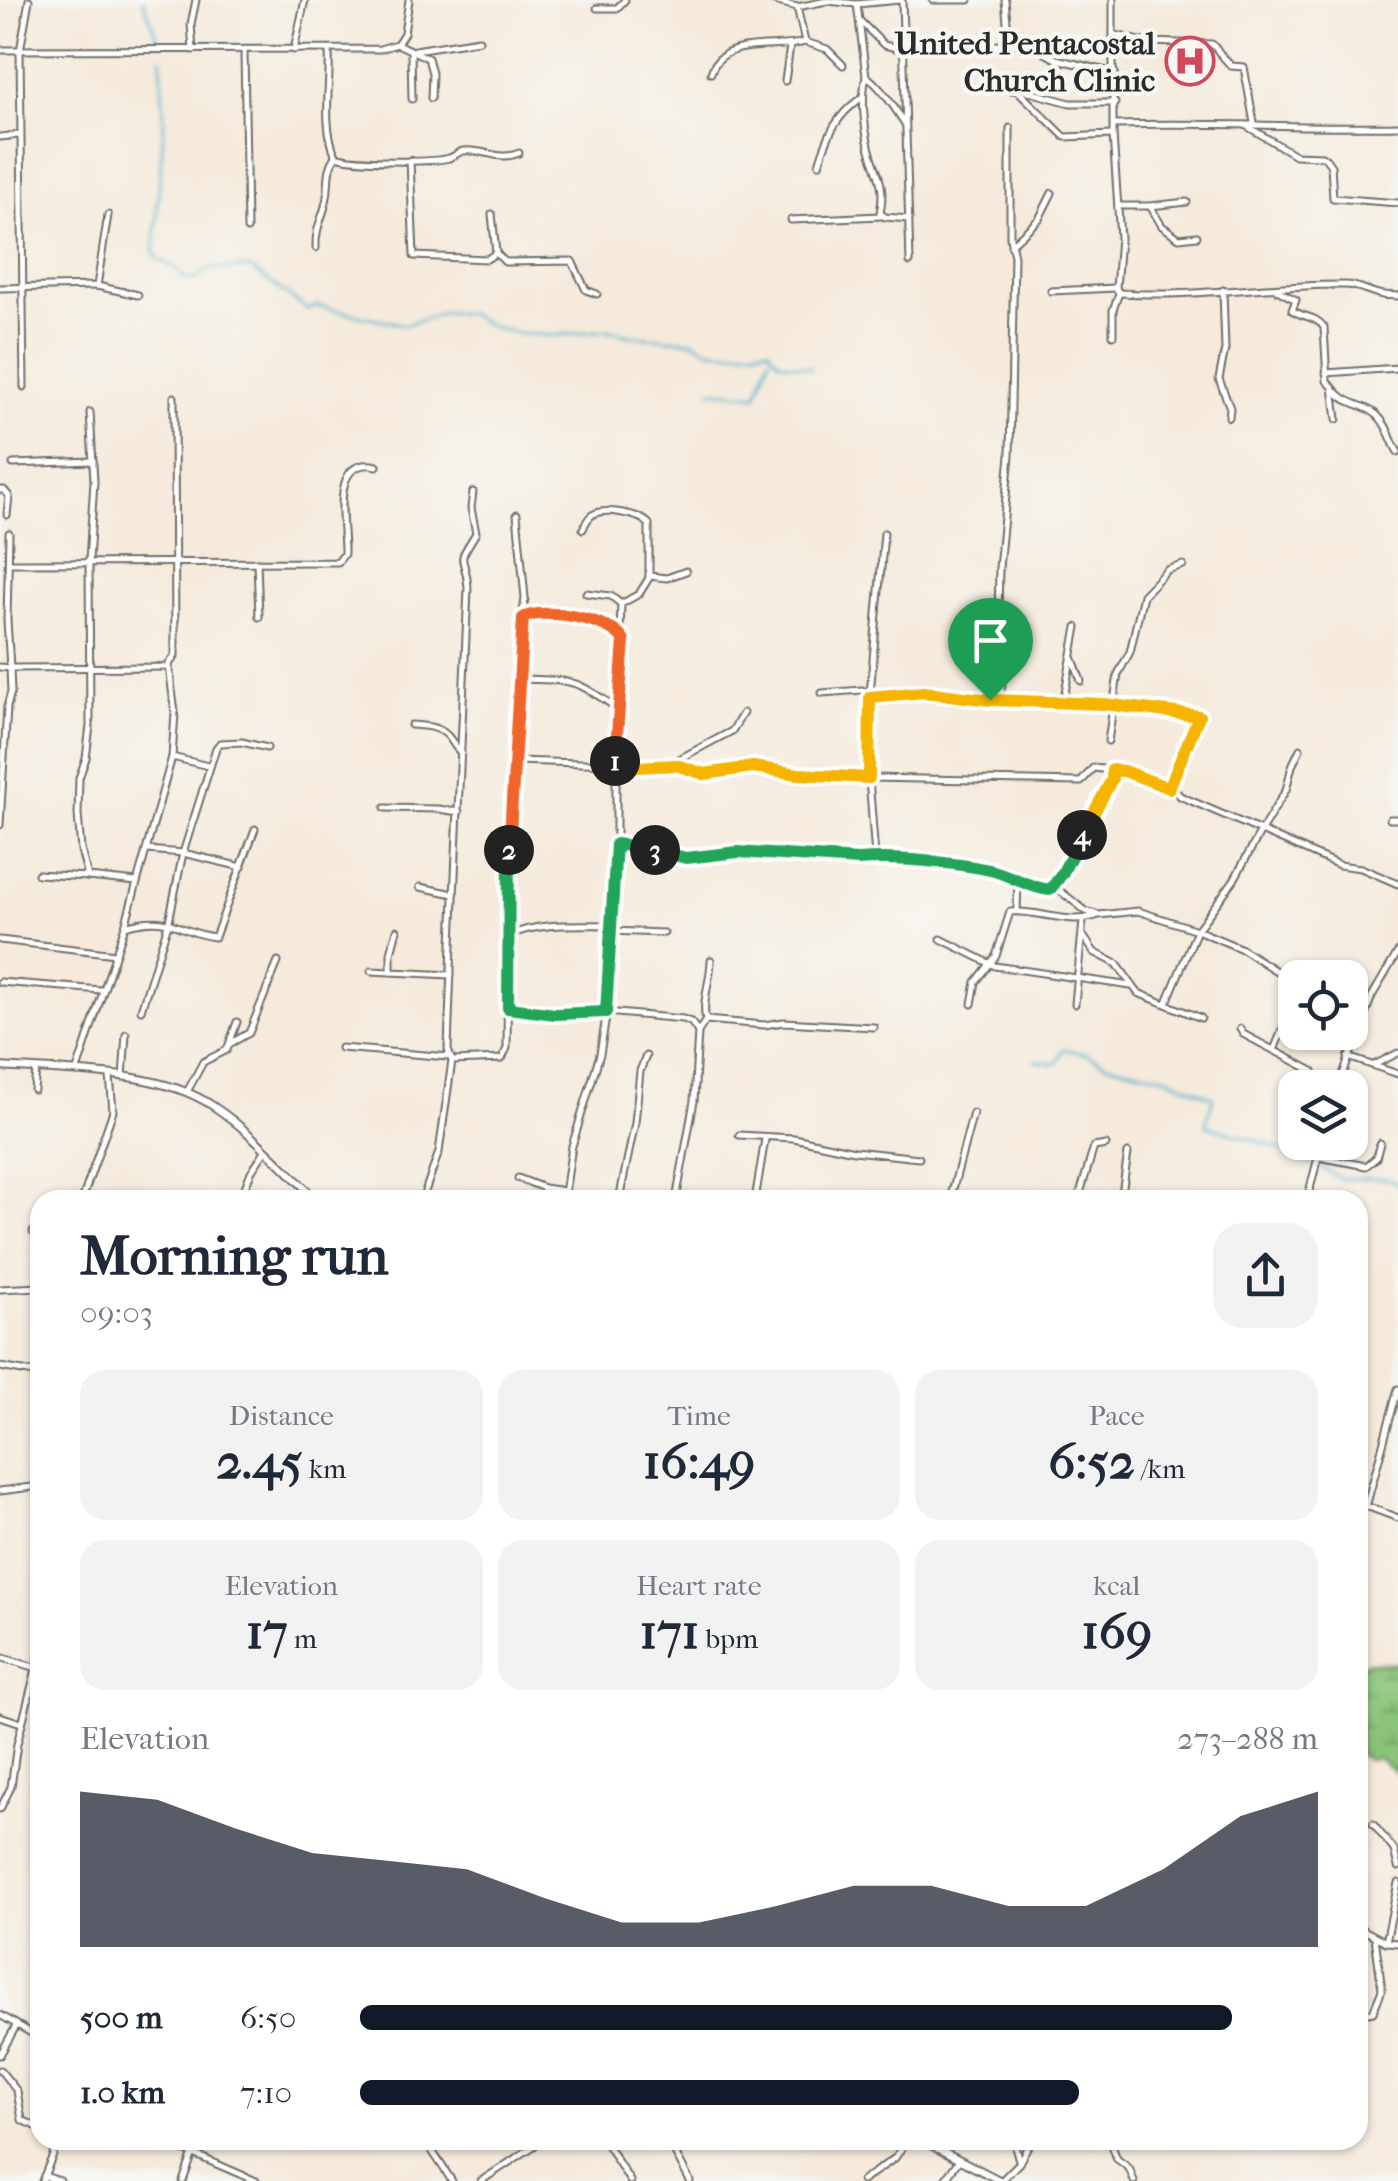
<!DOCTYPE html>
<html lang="en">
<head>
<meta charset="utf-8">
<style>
  :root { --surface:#fff; --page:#f2f2f3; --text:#1f2937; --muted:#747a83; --accent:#111827 }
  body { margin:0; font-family:"IM FELL French Canon",serif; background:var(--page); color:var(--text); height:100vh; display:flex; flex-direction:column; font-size:38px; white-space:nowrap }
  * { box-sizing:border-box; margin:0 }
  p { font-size:32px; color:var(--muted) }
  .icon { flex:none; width:55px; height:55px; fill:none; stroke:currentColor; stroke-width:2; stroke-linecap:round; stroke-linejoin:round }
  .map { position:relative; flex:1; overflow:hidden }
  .panel { position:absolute; left:30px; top:1190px; width:1338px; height:960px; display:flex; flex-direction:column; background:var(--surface); border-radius:30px; box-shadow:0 2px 8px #0004 }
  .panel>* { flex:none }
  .fabs { position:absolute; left:1278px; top:960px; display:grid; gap:20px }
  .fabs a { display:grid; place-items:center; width:90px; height:90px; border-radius:20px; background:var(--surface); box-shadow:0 2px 8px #0004; font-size:50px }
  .pin { position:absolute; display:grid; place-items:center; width:85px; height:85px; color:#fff; margin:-102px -42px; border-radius:50% 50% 50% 0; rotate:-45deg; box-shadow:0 0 10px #0007 }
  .pin .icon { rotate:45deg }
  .km { position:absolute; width:50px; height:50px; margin:-25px; border-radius:50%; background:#222; color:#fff; font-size:28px; line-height:50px; text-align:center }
  .round { display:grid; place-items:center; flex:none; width:105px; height:105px; border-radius:30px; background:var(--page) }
  .head { display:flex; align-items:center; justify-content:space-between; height:170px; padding:0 50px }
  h1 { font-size:55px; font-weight:700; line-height:75px }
  .stats { display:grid; grid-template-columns:repeat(3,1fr); gap:15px; height:170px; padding:10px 50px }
  .stats div { display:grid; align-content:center; border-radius:25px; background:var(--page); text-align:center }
  .stats b { font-size:50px; font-weight:700 }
  .stats small { font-size:28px; font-weight:400 }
  .stats p { font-size:28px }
  .chart { height:280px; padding:20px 50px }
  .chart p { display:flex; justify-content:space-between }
  .chart svg { width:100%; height:180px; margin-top:10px; fill:var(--accent); opacity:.7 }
  ul { padding:0 50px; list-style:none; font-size:32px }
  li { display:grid; grid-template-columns:160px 120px 1fr; align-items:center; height:75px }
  li i { height:25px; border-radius:12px; background:var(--accent) }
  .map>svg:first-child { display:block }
  .wetland { fill:url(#wetland-marsh); stroke:#5a7852; stroke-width:2.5 }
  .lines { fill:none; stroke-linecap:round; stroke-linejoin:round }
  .stream { stroke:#50b3cf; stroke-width:2.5 }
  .minor-casing { stroke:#726e69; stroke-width:9 }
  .tertiary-casing { stroke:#726e69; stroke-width:10 }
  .minor { stroke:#fff; stroke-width:5 }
  .tertiary { stroke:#fff; stroke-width:6 }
  .split-1-casing { stroke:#fff; stroke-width:20 }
  .split-2-casing { stroke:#fff; stroke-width:20 }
  .split-3-casing { stroke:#fff; stroke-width:20 }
  .split-4-casing { stroke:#fff; stroke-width:20 }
  .split-5-casing { stroke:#fff; stroke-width:20 }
  .split-1 { stroke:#f5b400; stroke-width:12 }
  .split-2 { stroke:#f0652b; stroke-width:12 }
  .split-3 { stroke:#22a559; stroke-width:12 }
  .split-4 { stroke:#22a559; stroke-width:12 }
  .split-5 { stroke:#f5b400; stroke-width:12 }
  .labels { text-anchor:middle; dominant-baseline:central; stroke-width:9; stroke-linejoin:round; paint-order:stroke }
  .poi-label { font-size:32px; font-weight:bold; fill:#2b2b2b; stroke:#f6f6f2; text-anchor:end }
</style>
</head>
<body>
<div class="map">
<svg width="1398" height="2181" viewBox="0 0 1398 2181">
  <defs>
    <pattern id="wetland-marsh" width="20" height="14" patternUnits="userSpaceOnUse" patternTransform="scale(2.5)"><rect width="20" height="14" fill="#8ac478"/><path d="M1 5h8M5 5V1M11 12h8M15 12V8" fill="none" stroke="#719f63"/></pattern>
  </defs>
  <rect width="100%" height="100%" fill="#f6f6f2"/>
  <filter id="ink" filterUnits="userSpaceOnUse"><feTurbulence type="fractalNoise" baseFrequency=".01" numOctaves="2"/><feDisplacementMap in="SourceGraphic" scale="20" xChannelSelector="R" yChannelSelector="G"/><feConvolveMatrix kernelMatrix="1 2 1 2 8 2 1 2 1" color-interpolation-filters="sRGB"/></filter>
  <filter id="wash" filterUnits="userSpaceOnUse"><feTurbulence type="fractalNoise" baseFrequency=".0048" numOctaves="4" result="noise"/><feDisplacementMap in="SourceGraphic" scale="40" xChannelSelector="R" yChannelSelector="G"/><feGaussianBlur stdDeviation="2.25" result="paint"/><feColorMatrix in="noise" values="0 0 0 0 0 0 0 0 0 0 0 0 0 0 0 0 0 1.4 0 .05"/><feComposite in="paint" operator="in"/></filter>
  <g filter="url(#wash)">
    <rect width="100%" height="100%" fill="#f5eadb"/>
    <polygon class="wetland" points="1369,1662 1398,1664 1398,1774 1378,1758 1368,1760 1358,1754 1358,1666"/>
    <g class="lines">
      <g class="stream">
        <polyline points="143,0 159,43"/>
        <polyline points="161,57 164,122 154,252 158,259 177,269 184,278 197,280 207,269 250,268 308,310 317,306 405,325 446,312 469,314 492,327 517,333 552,336 607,330 635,336 693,341 710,350 726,352 768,348 779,361 811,368"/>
        <polyline points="710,390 757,395 770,357"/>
        <polyline points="1035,1061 1057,1064 1063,1049 1086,1054 1107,1064 1165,1076 1213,1097 1206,1125 1277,1147 1294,1159 1311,1164"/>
        <polyline points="1321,1168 1341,1179 1372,1178"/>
        <polyline points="1375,1178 1390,1179 1398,1184"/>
      </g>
    </g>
  </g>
  <g filter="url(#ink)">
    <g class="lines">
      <g class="minor-casing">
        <g id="minor">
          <polyline points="770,0 797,7 827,1 857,4 900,0"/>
          <polyline points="902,0 910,262"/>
          <polyline points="933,0 969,0"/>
          <polyline points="1005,0 1009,44"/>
          <polyline points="1113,0 1113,135 1120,238 1116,288 1119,293"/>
          <path d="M857 4 866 76C880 85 895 108 905 124"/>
          <polyline points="797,7 805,42 827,49 843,65"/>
          <polyline points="597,8 617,8 625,0"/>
          <polyline points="861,22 884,45 897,48 1115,42"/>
          <polyline points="1116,35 1145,42 1212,44 1231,66 1244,67 1254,123"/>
          <polyline points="397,44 428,58 432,73 431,98"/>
          <polyline points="397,44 404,33 409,0"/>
          <polyline points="1032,46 1056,59 1115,73"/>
          <polyline points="0,50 380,49 397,44"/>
          <polyline points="193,50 191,24 196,0"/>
          <polyline points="244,50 247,229"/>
          <polyline points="294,50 305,0"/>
          <path d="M329 50C331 86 321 124 336 156 353 162 430 163 449 158 454 157 458 152 463 151 483 148 499 162 519 153"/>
          <polyline points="415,50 479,40"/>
          <polyline points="411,52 412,99"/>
          <path d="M711 73C722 36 775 51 805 42"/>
          <path d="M866 76C861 99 864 126 870 150 877 175 886 184 880 213L885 217 909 219"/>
          <polyline points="1006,77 1007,89 1018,91 1065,137 1113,135"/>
          <polyline points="785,81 790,46"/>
          <polyline points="1015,88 1070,103 1115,103"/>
          <path d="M1115 125C1210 122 1303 128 1398 126"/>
          <polyline points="1245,125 1295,155 1322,156 1326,159 1331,166 1333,198 1398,203"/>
          <polyline points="0,137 19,135"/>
          <polyline points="410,160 414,256 487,259 496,253 505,262 572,261 586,290 597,294"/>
          <path d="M819 164C828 134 836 116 861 98"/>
          <polyline points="1118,206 1150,206 1162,226 1179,238 1197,236"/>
          <polyline points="1150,206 1187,202"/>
          <polyline points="492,214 496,253"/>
          <polyline points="791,220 881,216"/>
          <polyline points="1011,245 1039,219 1052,193"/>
          <path d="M316 248C315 226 324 217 327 197 330 181 326 170 336 156"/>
          <polyline points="97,286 138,295"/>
          <polyline points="0,288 97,286 108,215"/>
          <polyline points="1223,290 1225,349 1219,379 1230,408 1229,417"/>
          <path d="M1277 290 1296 300 1292 310C1303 318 1315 315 1324 327L1327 381 1333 387 1337 419"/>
          <polyline points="1051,291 1116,288"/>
          <path d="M1119 293C1194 298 1271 284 1345 285 1359 285 1370 293 1383 295 1388 296 1393 295 1398 296"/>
          <polyline points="1113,335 1113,310 1119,293"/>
          <polyline points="1326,373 1398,368"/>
          <polyline points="24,387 20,51 29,0"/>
          <path d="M1335 390C1346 405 1363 403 1377 415 1389 426 1390 440 1398 452"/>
          <polyline points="90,412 94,481 89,561 90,726 86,758 79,778 78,814 81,850 88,877 137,882"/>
          <polyline points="13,464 93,461"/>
          <polyline points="0,490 4,490 9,496 7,515"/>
          <path d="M583 529C585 524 587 519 592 515 604 507 640 514 649 524V578L639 594 621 604"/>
          <polyline points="257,562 259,617"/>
          <path d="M10 563 338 562 344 554C345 526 328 455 377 466"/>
          <polyline points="649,576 667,578 686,571"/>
          <polyline points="586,593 611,596 621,604"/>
          <path d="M523 618C544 607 613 619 623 641L616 739V844L606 1017 600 1054 572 1146 564 1200"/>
          <polyline points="620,634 621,604"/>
          <polyline points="1073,659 1081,681"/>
          <polyline points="169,666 175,713 172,757 208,766"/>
          <polyline points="0,667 10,668 7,620 9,533"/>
          <path d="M520 679C574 681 572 677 618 709"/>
          <polyline points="822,693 862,690 870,694"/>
          <polyline points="870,697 898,692 940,692 973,700 1105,704 1198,715 1199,720 1169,789"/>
          <polyline points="990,700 1001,690 1002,685 997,665 999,568 1010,455 1014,256 1010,238 1010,128"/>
          <polyline points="1063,703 1077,627"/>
          <path d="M411 725C426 726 442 726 451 740 454 745 457 750 461 753"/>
          <polyline points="1108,741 1118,674 1130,652 1143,595 1167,570 1183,565"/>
          <polyline points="514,761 615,764"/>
          <polyline points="676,764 679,759 732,731 743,713"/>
          <polyline points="617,768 675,765 704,774 753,767 797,774 869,778 870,694 884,533"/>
          <polyline points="1112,770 1124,771 1175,790 1180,796 1261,831 1286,790 1292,766 1300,749"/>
          <polyline points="385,808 438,809 459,812"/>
          <polyline points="1390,819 1398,819"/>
          <polyline points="0,825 7,707 11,692 10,668 167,667 175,656 174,397"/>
          <polyline points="616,844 687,858 738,852 858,860 875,857 989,870 1042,889 1060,891 1086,911 1099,915 1138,911 1197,930 1234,880 1261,831 1339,865 1361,868 1398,884"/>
          <polyline points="147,850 183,853 216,748 220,743 242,742 267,748"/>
          <polyline points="875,857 869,778 1081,782 1093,768 1112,770 1112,779 1062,875 1050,889"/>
          <polyline points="38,874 88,877"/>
          <polyline points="420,887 454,894"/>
          <polyline points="1017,911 1018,879"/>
          <path d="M125 926C171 912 178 933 215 937L255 829"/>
          <polyline points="609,931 664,933"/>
          <path d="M508 936C539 922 575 925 610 925"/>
          <polyline points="1084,937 1094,952 1117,964 1138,993 1201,1018"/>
          <polyline points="941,939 995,966 1131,986"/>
          <polyline points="0,940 115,954"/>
          <polyline points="371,971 451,975"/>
          <polyline points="391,972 391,953 397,930"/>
          <polyline points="0,982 101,990"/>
          <polyline points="1167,1002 1197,930 1242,949 1295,983"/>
          <path d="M972 1004 976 982 996 956 1010 912C1040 910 1066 925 1096 916"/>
          <polyline points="1075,1004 1083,921"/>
          <polyline points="508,1008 555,1014 606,1012 683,1019 691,1022 698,1032"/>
          <polyline points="141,1010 169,921 183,853 242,867"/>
          <polyline points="706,1020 764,1025 784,1022 874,1027"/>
          <polyline points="1240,1029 1243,1034 1313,1071"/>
          <polyline points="231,1043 249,1033 278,962"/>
          <polyline points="341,1048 449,1057"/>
          <polyline points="1274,1050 1285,1023 1295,1016"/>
          <polyline points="1348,1057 1398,1074"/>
          <polyline points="452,1061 502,1059 507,1048 509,846 520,636 525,598 517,514"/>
          <polyline points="1374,1065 1398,1053"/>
          <polyline points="77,1070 125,926 172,757"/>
          <polyline points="123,1077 126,1034"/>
          <polyline points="1338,1088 1372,996 1398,952"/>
          <polyline points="34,1090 36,1070"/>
          <polyline points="187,1092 203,1062 227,1050 237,1022"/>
          <polyline points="739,1135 794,1138 854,1151 919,1158"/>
          <polyline points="1319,1157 1366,1166 1376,1158 1380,1143"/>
          <polyline points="518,1178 544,1188 565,1191"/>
          <polyline points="82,1200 113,1111 110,1076"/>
          <polyline points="240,1200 251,1172 265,1151"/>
          <path d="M422 1200 439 1152 452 1061 448 1050C453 895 462 741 468 587 465 551 454 568 476 533L471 508 473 492"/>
          <polyline points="619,1200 635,1123 640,1071 646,1056"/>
          <path d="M676 1200 694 1101 698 1032 706 1020C701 1004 711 979 711 960"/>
          <polyline points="755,1200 765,1139"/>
          <polyline points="950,1200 973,1113"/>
          <polyline points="1078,1200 1094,1147 1106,1145"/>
          <polyline points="1121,1200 1128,1153"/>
          <polyline points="1307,1200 1322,1142"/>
          <polyline points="33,1232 40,1232"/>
          <polyline points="1358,1251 1359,1242"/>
          <polyline points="0,1289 40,1287"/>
          <polyline points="0,1367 40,1374"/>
          <polyline points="40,1430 37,1440 40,1452"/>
          <polyline points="0,1491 40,1486"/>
          <polyline points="1358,1503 1398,1518"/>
          <polyline points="1366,1507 1398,1389"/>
          <polyline points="0,1657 37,1668"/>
          <polyline points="0,1716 21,1723"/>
          <polyline points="0,1809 11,1787 17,1744 40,1653"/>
          <polyline points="1373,1824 1394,1850 1398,1867"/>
          <polyline points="1358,1927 1386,1942 1398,1943"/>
          <polyline points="1386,1942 1398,1883"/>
          <polyline points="0,2015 40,2038"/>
          <polyline points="1358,2015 1373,2012 1382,1990 1375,1937"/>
          <polyline points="0,2055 16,2026"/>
          <polyline points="0,2070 17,2091 22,2120 40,2128"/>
          <polyline points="161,2140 256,2181"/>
          <polyline points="357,2140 360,2146"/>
          <polyline points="425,2140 452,2181"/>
          <polyline points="604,2140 630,2181"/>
          <polyline points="668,2140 690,2181"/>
          <polyline points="1013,2140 1019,2160"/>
          <polyline points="1110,2140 1117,2159 1129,2168 1134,2181"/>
          <polyline points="853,2143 856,2140"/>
          <polyline points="44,2176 60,2181"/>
          <polyline points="42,2181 53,2155 55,2140"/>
          <polyline points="183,2181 192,2156"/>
          <polyline points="481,2181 543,2140"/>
          <polyline points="862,2181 895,2158 907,2140"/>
          <polyline points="944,2181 959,2160"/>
          <polyline points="1001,2181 1019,2163 1031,2140"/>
        </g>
      </g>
      <g class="tertiary-casing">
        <g id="tertiary">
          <path d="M0 1067C64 1072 159 1069 213 1106 251 1131 284 1169 317 1200"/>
          <polyline points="921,2140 1001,2181"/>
        </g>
      </g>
      <use href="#minor" class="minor"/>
      <use href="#tertiary" class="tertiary"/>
    </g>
  </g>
  <g class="lines" filter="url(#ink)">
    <g class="split-1-casing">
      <polyline id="split-1" points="615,761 617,768 676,765 704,774 753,767 798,774 869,778 870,697 924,692 990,700"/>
    </g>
    <g class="split-2-casing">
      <path id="split-2" d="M509 850 523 618C544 607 613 619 624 641L615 761"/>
    </g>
    <g class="split-3-casing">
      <polyline id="split-3" points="509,850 508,1008 555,1014 606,1012 616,844 655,850"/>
    </g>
    <g class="split-4-casing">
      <path id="split-4" d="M655 850 686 858 738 852 858 860C896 857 952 862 990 870 1011 875 1029 888 1050 890L1062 874 1082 835"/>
    </g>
    <g class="split-5-casing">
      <polyline id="split-5" points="990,700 1104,704 1199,716 1169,788 1124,771 1112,770 1112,779 1082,835"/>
    </g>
    <use href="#split-1" class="split-1"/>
    <use href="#split-2" class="split-2"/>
    <use href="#split-3" class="split-3"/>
    <use href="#split-4" class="split-4"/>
    <use href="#split-5" class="split-5"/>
  </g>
  <defs>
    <g id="hospital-ring" transform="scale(2.5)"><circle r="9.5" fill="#f6f6f2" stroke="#d1495b" stroke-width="1.5"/><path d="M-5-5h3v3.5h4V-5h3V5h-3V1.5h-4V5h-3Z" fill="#d1495b"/></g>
  </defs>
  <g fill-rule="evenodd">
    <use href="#hospital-ring" x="1190" y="61"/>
  </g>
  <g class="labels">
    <g class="poi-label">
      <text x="1155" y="43">United Pentacostal<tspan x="1155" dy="37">Church Clinic</tspan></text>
    </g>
  </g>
</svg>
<div class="fabs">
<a><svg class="icon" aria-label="locate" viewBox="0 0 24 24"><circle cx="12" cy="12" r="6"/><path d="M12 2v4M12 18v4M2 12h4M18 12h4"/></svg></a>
<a><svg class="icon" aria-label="layers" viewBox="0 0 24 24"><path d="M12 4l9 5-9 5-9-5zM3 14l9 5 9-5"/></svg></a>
</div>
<div class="pin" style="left:990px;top:700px;background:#1e9e55"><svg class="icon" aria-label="arrive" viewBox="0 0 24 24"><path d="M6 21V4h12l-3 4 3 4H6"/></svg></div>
<b class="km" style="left:615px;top:761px">1</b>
<b class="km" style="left:509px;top:850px">2</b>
<b class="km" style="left:655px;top:850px">3</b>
<b class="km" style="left:1082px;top:835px">4</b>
<section class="panel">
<div class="head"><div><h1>Morning run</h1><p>09:03</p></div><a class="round"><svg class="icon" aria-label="share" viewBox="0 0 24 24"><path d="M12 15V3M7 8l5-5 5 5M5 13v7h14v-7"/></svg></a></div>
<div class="stats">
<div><p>Distance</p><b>2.45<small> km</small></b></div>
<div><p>Time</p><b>16:49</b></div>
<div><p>Pace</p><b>6:52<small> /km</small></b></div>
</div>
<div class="stats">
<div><p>Elevation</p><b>17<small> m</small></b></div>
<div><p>Heart rate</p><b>171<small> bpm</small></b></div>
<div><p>kcal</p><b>169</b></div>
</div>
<div class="chart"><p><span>Elevation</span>273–288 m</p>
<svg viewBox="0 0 160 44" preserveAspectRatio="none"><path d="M0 44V6L10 8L20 15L30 21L40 23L50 25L60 32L70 38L80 38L90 34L100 29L110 29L120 34L130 34L140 25L150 12L160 6V44z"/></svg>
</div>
<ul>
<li><b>500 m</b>6:50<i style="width:91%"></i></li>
<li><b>1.0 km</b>7:10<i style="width:75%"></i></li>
</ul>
</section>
</div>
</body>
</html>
